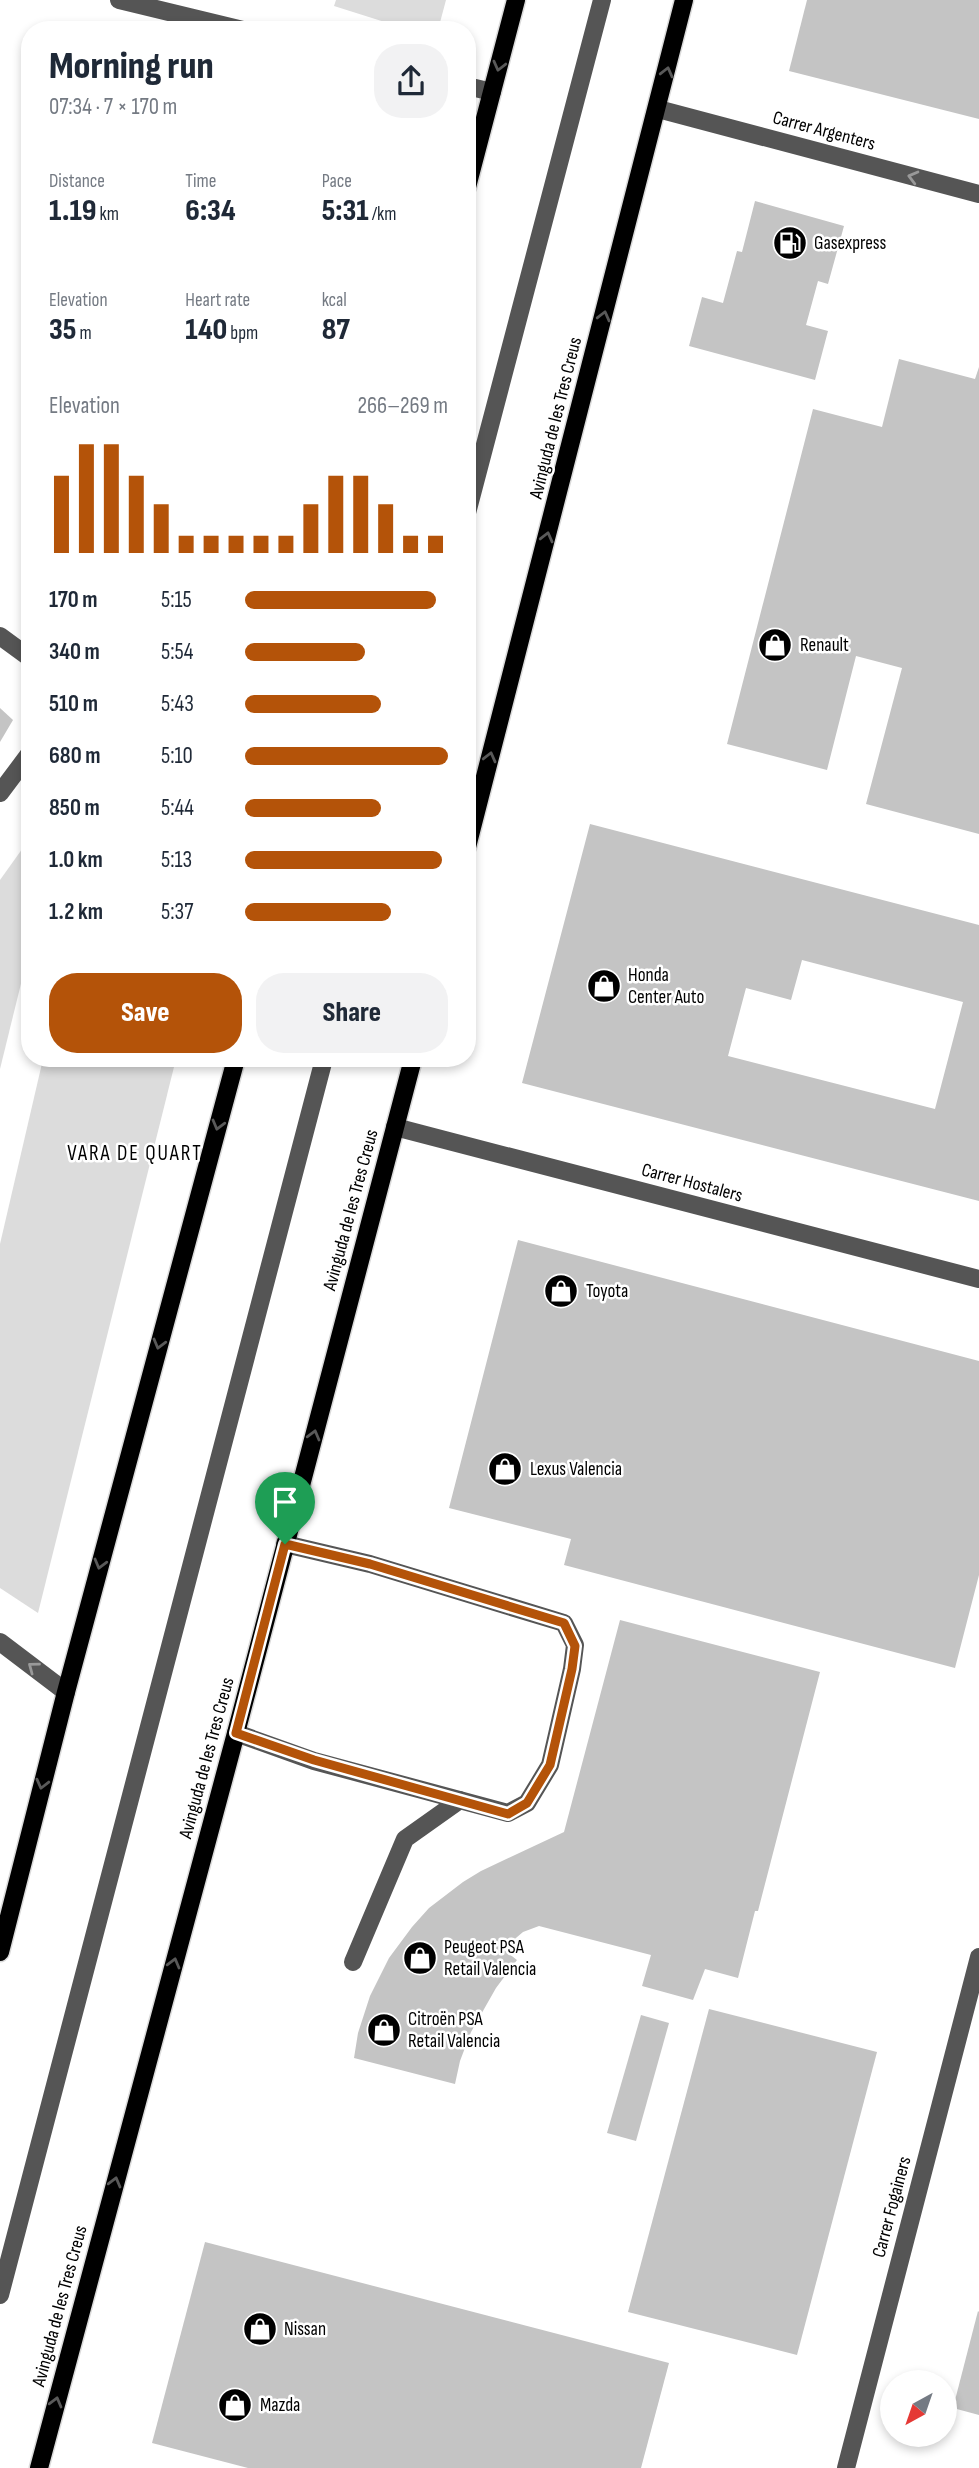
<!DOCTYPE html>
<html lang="en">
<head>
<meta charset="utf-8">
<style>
  :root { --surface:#fff; --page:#f2f2f3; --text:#1f2937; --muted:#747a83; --accent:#b45309 }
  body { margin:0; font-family:"Sofia Sans Condensed",sans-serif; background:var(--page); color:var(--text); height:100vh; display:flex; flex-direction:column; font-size:26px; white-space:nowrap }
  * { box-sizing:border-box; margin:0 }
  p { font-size:23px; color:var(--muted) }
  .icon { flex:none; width:38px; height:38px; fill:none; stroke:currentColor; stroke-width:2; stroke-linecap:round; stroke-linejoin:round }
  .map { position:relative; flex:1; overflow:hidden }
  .side { position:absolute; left:21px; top:21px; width:455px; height:1046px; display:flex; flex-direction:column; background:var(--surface); border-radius:28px; box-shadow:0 4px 10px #0003 }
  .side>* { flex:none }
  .needle { width:46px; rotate:220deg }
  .fabs { position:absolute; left:880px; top:2370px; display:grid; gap:14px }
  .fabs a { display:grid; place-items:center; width:77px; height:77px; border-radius:50%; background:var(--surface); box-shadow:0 4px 10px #0003; font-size:35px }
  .pin { position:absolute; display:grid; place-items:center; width:60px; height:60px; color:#fff; margin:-72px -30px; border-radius:50% 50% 50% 0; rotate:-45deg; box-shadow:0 0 7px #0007 }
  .pin .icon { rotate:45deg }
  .round { display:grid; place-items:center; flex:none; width:74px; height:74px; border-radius:28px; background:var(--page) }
  .head { display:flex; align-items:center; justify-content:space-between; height:119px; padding:0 28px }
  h1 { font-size:38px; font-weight:800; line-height:52px }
  .stats { display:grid; grid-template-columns:repeat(3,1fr); gap:10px; height:119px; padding:7px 28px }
  .stats div { display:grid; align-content:center }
  .stats b { font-size:30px; font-weight:800 }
  .stats small { font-size:19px; font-weight:400 }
  .stats p { font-size:19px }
  .chart { height:196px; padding:14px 28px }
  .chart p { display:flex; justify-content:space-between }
  .chart svg { width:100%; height:126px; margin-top:7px; stroke:var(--accent); stroke-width:6 }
  .primary-button { display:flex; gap:14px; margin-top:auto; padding:14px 28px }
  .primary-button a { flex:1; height:80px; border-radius:28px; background:var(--accent); color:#fff; font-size:28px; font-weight:800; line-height:80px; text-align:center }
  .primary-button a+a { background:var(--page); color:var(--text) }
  ul { padding:0 28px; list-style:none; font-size:23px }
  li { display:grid; grid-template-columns:112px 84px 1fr; align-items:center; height:52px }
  li i { height:18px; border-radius:9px; background:var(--accent) }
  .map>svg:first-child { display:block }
  .green { fill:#dcdcdc }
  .building { fill:#c4c4c4; fill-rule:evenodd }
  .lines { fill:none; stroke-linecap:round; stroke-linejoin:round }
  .major-casing { stroke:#dbdbdb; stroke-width:21 }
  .minor { stroke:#555; stroke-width:18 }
  .major { stroke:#000; stroke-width:18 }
  .oneway { stroke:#595959 }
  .oneway2 { stroke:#999 }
  .route-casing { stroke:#fff; stroke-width:14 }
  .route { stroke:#b45309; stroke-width:9 }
  .labels { text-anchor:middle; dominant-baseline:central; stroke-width:5; stroke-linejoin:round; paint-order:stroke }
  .street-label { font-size:19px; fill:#000; stroke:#fff }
  .poi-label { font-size:19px; fill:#000; stroke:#fff; text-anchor:start }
  .neighbourhood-label { font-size:21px; letter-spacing:2px; fill:#000; stroke:#fff }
</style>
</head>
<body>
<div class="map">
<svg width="979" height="2468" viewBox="0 0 979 2468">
  <rect width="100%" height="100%" fill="#fff"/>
  <g class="green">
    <polygon points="336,0 446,0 438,30 410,30 334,6"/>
    <polygon points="30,838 30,947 0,1069 0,880"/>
    <polygon points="43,1059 176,1059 38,1613 0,1588 0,1244"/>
  </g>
  <g class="building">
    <polygon points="807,0 979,0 979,119 789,71"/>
    <polygon points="755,201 844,226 828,284 818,281 806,325 828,331 815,380 689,346 702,297 723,303 737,251 742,252"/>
    <polygon points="899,359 975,379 979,367 979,834 866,804 902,668 856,656 827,770 727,744 813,409 882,427"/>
    <polygon points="0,708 13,720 0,742"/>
    <path d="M590 824 979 925V1201L522 1083ZM802 960 963 1002 935 1109 728 1056 746 988 791 1000Z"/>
    <polygon points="518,1240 979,1361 979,1575 955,1668 564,1565 571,1539 449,1508"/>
    <polygon points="620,1620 820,1672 758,1911 755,1911 738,1978 705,1969 693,2000 642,1986 651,1955 539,1926 523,1932 503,1949 517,1960 496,1988 471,2032 460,2061 455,2084 354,2058 358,2033 370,1996 389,1958 412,1927 429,1908 463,1882 481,1871 564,1832"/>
    <polygon points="709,2009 877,2052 797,2355 628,2312"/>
    <polygon points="641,2015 669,2023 636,2141 607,2133"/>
    <polygon points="205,2242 669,2363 641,2468 248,2468 152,2443"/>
    <polygon points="978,2311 979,2312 979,2415 953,2408"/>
  </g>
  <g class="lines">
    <g class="major-casing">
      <g id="major">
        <polyline points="467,187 516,0"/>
        <polyline points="467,847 684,0"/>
        <polyline points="0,1952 66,1692 236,1059"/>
        <polyline points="39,2468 236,1733 413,1059"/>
      </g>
    </g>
    <g class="minor">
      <polyline points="119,0 243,30"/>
      <polyline points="467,86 492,92"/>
      <polyline points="658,109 979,194"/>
      <polyline points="467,513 602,0"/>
      <polyline points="0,636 30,658"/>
      <polyline points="0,793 30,753"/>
      <polyline points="395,1127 979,1279"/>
      <polyline points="0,1642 66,1692"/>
      <polyline points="236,1733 314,1761 508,1813 527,1803 550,1765 572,1669 575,1645 564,1623 370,1564 285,1544"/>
      <polyline points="353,1962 405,1839 460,1800"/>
      <polyline points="0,2295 324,1059"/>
      <polyline points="846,2468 979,1957"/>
    </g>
    <use href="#major" class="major"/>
  </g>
  <defs><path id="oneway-chevron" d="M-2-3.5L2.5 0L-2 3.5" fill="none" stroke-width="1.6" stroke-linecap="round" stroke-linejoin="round" transform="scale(1.75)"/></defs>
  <g class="oneway">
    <use href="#oneway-chevron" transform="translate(499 66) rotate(104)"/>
    <use href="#oneway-chevron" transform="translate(667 72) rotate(-76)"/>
    <use href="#oneway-chevron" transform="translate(604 316) rotate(-76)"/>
    <use href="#oneway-chevron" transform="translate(547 537) rotate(-76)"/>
    <use href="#oneway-chevron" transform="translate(490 757) rotate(-76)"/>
    <use href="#oneway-chevron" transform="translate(218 1125) rotate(105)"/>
    <use href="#oneway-chevron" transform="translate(159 1344) rotate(105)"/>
    <use href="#oneway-chevron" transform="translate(314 1435) rotate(-75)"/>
    <use href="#oneway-chevron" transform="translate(100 1564) rotate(105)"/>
    <use href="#oneway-chevron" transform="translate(42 1784) rotate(104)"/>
    <use href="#oneway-chevron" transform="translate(174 1963) rotate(-75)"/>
    <use href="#oneway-chevron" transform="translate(115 2182) rotate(-75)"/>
    <use href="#oneway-chevron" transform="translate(56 2402) rotate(-75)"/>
  </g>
  <g class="oneway2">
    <use href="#oneway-chevron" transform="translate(913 177) rotate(-165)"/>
    <use href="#oneway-chevron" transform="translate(33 1667) rotate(-143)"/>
  </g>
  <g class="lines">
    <g class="route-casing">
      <polygon id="route" points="285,1544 370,1564 564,1623 575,1646 572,1669 550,1765 527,1803 508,1814 314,1760 236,1733"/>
    </g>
    <use href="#route" class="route"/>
  </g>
  <defs>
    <g id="fuel-disc" transform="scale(1.75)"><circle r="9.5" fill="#000" stroke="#fff"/><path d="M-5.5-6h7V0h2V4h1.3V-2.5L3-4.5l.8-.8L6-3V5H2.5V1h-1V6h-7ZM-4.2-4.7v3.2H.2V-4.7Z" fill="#fff"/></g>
    <g id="shop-disc" transform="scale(1.75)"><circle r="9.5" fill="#000" stroke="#fff"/><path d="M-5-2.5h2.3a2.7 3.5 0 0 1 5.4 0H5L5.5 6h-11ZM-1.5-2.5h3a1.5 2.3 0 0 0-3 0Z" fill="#fff"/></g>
  </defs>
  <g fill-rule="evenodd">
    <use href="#fuel-disc" x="790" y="243"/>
    <use href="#shop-disc" x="775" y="645"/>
    <use href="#shop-disc" x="604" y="986"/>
    <use href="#shop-disc" x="561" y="1291"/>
    <use href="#shop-disc" x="505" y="1469"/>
    <use href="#shop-disc" x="420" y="1958"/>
    <use href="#shop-disc" x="384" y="2030"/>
    <use href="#shop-disc" x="260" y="2329"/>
    <use href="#shop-disc" x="235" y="2405"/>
  </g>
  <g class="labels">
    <g class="street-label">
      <text transform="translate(824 131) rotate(15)">Carrer Argenters</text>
      <text transform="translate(556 418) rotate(-76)">Avinguda de les Tres Creus</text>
      <text transform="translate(692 1183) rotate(15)">Carrer Hostalers</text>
      <text transform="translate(351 1210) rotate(-75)">Avinguda de les Tres Creus</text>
      <text transform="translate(207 1758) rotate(-75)">Avinguda de les Tres Creus</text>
      <text transform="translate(892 2207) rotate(-75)">Carrer Fogainers</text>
      <text transform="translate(60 2306) rotate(-75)">Avinguda de les Tres Creus</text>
    </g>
    <g class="poi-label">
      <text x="814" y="243">Gasexpress</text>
      <text x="800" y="645">Renault</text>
      <text x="628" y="975">Honda<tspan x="628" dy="22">Center Auto</tspan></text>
      <text x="586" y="1291">Toyota</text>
      <text x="530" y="1469">Lexus Valencia</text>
      <text x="444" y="1947">Peugeot PSA<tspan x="444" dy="22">Retail Valencia</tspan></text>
      <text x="408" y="2019">Citroën PSA<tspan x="408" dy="22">Retail Valencia</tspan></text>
      <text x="284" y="2329">Nissan</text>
      <text x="260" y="2405">Mazda</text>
    </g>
    <g class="neighbourhood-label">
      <text x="135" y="1153">VARA DE QUART</text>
    </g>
  </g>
</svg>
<div class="fabs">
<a><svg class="needle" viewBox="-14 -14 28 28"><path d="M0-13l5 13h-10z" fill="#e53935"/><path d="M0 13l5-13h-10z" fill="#747a83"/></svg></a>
</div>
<div class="pin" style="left:285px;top:1544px;background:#1e9e55"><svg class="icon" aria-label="arrive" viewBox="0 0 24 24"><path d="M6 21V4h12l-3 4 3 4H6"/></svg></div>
<section class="side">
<div class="head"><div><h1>Morning run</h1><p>07:34 · 7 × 170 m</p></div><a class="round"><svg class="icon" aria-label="share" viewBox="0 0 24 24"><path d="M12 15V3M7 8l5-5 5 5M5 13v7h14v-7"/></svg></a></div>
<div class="stats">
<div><p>Distance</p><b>1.19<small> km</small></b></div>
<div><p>Time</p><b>6:34</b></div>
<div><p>Pace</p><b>5:31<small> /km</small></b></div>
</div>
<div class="stats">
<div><p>Elevation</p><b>35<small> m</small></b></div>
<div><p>Heart rate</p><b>140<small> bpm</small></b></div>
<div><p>kcal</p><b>87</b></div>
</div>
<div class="chart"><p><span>Elevation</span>266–269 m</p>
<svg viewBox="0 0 160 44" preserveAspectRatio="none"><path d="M5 44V17M15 44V6M25 44V6M35 44V17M45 44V27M55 44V38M65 44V38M75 44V38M85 44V38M95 44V38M105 44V27M115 44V17M125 44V17M135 44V27M145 44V38M155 44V38"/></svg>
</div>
<ul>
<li><b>170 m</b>5:15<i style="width:94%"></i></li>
<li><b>340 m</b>5:54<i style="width:59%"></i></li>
<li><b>510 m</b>5:43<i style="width:67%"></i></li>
<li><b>680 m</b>5:10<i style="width:100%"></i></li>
<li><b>850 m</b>5:44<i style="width:67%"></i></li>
<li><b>1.0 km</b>5:13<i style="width:97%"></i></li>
<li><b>1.2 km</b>5:37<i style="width:72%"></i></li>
</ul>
<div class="primary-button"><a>Save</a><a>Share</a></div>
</section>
</div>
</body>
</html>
